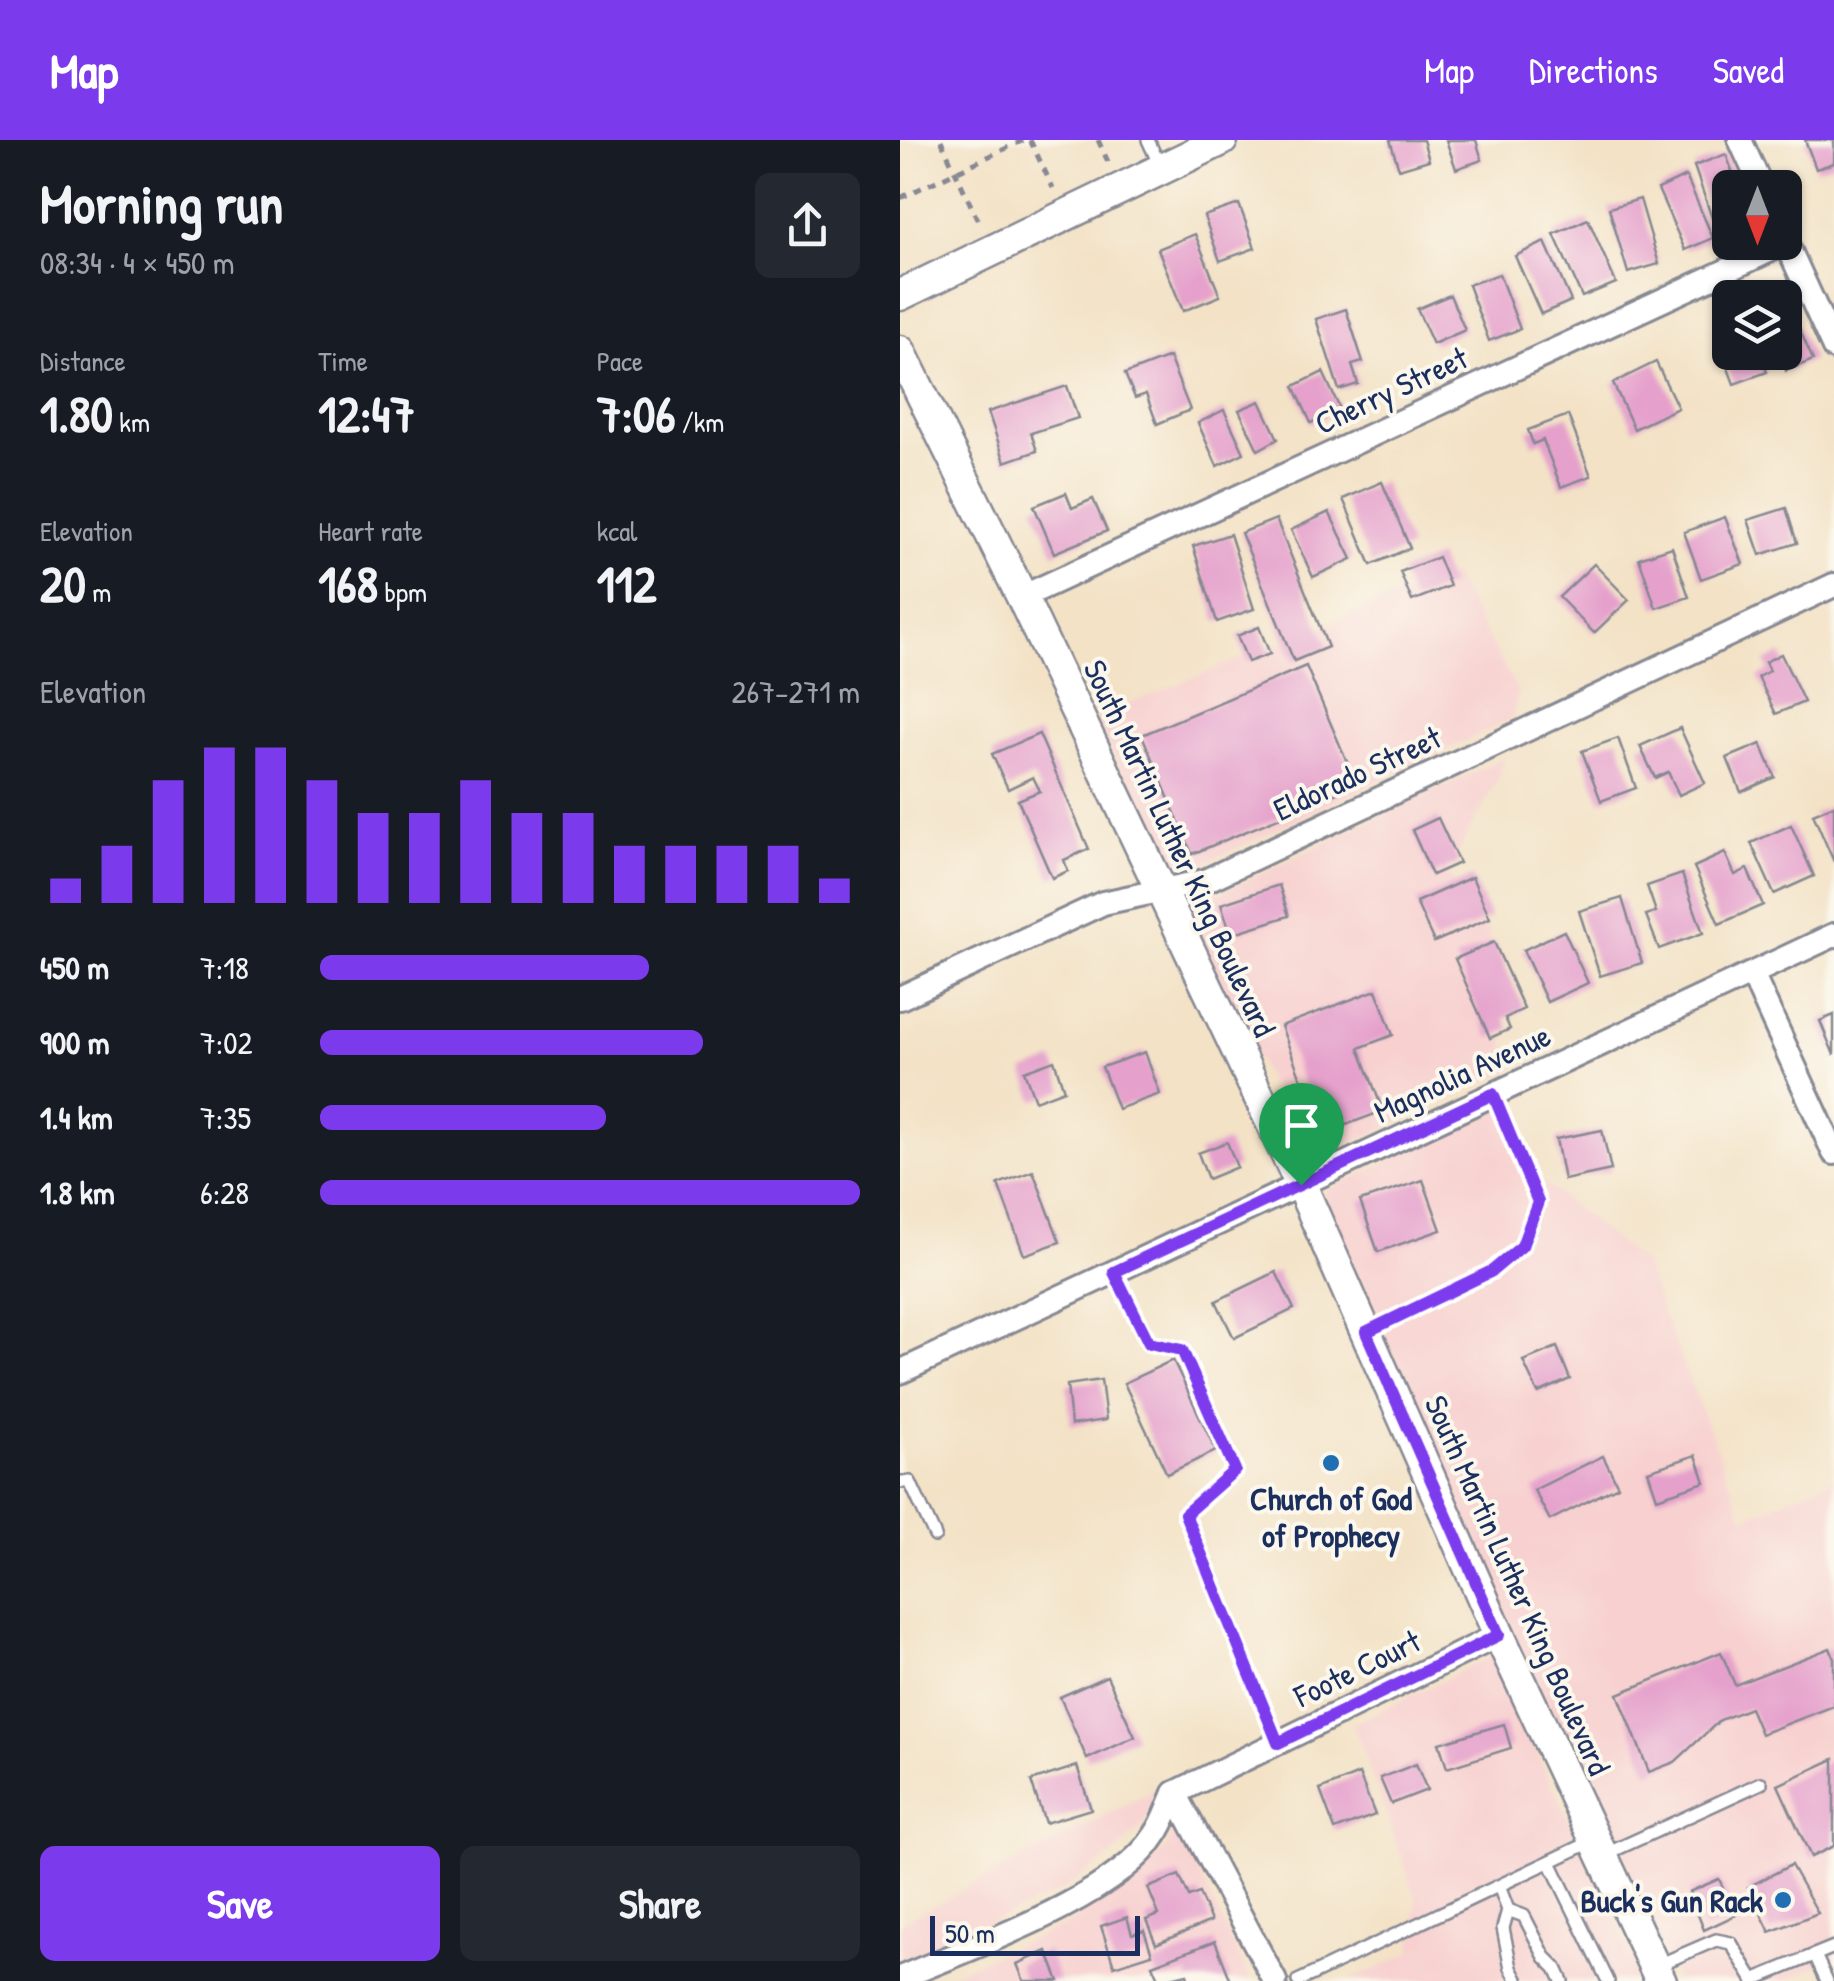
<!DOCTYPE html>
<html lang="en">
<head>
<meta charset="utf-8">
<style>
  :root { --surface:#171b24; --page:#242831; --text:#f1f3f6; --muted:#9ea1a6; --accent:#7c3aed }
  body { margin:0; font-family:"Patrick Hand",sans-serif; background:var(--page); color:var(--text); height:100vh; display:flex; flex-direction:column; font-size:38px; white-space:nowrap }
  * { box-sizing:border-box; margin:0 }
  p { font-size:32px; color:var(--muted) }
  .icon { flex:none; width:55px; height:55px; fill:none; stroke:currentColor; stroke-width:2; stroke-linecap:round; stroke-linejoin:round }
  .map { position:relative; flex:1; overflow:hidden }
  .sheet { display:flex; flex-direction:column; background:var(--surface); width:900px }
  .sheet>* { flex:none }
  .needle { width:65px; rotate:180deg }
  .fabs { position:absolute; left:812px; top:30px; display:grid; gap:20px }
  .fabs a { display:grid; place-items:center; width:90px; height:90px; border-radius:15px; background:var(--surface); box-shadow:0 2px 8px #0004; font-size:50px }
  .scale { position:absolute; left:30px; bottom:25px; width:210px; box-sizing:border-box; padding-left:10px; border:5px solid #1b2f5e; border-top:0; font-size:28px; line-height:35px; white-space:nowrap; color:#1b2f5e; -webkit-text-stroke:8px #fbf7ec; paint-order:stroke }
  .pin { position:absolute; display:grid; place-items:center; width:85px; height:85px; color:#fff; margin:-102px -42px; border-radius:50% 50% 50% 0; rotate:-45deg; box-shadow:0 0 10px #0007 }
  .pin .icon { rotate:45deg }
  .round { display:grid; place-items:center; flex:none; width:105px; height:105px; border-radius:15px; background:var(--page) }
  .head { display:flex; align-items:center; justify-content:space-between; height:170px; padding:0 40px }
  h1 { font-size:55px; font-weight:700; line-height:75px }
  .figures { display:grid; grid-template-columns:repeat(3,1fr); gap:15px; height:170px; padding:10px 40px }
  .figures div { display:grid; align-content:center }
  .figures b { font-size:50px; font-weight:700 }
  .figures small { font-size:28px; font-weight:400 }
  .figures p { font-size:28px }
  .chart { height:280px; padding:20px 40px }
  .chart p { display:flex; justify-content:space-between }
  .chart svg { width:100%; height:180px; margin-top:10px; stroke:var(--accent); stroke-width:6 }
  .button { display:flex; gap:20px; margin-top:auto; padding:20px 40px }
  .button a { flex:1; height:115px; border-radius:15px; background:var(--accent); color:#fff; font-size:40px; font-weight:700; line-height:115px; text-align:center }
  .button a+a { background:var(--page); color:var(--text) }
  ul { padding:0 40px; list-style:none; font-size:32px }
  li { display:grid; grid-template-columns:160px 120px 1fr; align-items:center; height:75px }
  li i { height:25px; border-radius:12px; background:var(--accent) }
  header { display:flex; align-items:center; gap:60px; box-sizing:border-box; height:140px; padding:0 50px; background:var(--accent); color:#fff }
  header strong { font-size:48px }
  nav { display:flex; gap:55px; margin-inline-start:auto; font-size:35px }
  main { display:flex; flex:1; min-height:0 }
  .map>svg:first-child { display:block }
  .built { fill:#f7d0cf }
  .building { fill:#e5a1cc }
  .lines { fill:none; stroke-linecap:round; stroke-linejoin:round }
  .service-casing { stroke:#878892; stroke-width:16 }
  .minor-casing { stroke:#878892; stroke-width:28 }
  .tertiary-casing { stroke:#878892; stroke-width:35 }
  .path { stroke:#878892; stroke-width:5; stroke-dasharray:8 8; stroke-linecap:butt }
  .service { stroke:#fff; stroke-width:11 }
  .minor { stroke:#fff; stroke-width:22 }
  .tertiary { stroke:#fff; stroke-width:30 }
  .route-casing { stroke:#fff; stroke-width:20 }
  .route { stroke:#7c3aed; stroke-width:12 }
  .poi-dot { fill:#1f6fb2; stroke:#fbf7ec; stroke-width:4 }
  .labels { text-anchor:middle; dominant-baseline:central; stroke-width:8; stroke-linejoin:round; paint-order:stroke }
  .street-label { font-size:32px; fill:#1b2f5e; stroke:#fbf7ec }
  .poi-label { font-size:32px; font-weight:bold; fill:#1b2f5e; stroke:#fbf7ec }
</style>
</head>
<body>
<header>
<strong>Map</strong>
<nav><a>Map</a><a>Directions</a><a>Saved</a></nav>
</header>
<main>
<section class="sheet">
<div class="head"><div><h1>Morning run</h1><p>08:34 · 4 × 450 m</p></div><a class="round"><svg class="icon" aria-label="share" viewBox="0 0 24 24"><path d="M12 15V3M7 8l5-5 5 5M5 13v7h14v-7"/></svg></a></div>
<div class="figures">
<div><p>Distance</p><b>1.80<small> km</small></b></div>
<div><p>Time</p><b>12:47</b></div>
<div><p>Pace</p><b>7:06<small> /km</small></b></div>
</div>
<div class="figures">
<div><p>Elevation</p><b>20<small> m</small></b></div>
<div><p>Heart rate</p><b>168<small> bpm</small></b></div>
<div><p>kcal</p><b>112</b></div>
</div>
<div class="chart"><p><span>Elevation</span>267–271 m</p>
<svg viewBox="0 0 160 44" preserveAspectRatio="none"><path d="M5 44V38M15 44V30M25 44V14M35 44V6M45 44V6M55 44V14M65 44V22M75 44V22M85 44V14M95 44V22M105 44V22M115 44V30M125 44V30M135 44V30M145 44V30M155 44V38"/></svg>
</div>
<ul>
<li><b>450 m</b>7:18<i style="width:61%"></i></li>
<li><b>900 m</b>7:02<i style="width:71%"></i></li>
<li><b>1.4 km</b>7:35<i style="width:53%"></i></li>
<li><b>1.8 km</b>6:28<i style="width:100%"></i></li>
</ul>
<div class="button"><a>Save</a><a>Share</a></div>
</section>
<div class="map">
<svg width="934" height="1841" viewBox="0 0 934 1841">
  <rect width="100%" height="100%" fill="#fbf7ec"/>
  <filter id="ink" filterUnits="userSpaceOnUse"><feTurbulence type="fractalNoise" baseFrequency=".01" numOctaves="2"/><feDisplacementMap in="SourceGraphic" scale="20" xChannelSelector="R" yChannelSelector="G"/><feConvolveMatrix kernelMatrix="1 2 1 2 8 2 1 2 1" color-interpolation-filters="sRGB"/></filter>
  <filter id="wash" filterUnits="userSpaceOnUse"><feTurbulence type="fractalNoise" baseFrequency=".0048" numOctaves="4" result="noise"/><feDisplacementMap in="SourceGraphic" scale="40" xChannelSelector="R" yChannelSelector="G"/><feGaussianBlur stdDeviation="2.25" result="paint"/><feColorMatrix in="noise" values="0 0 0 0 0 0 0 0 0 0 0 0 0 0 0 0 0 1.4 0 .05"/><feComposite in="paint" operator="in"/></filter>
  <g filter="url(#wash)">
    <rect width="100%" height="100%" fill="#f3e2c6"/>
    <g class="built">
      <polygon points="552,434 618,552 612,579 301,725 269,731 196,577"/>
      <polygon points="604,618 600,636 547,731 588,791 609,930 407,1024 284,762 310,757"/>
      <polygon points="612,963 618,1022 743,1123 844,1378 934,1339 934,1818 885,1841 778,1841 611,1488 421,1053"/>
      <polygon points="592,1516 745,1841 449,1841 511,1813 517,1760 453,1584"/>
      <polygon points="256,1649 258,1654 243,1687 213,1715 156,1754 0,1820 0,1783"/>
      <polygon points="276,1686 351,1841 33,1841 167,1784 231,1740 264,1710"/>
    </g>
    <g id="blocks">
      <g class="building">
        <polygon points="490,0 523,0 529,20 499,29"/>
        <polygon points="546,0 576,0 582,20 556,29"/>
        <polygon points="905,0 934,0 934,23 916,29"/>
        <polygon points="826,14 838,48 830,48 830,85 816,90 794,26"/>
        <polygon points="786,36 813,98 785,110 758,49"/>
        <polygon points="740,59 759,124 728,133 709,68"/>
        <polygon points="339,64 355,108 320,121 304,76"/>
        <polygon points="688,79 716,143 682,157 654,94"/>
        <polygon points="295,94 320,156 283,171 258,109"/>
        <polygon points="645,102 671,161 641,174 615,116"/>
        <polygon points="599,134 620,189 589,201 568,145"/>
        <polygon points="550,155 565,190 533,204 517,169"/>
        <polygon points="446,169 463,222 452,225 458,244 439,250 416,179"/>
        <polygon points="896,181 913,220 886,231 878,212 885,212 885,186"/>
        <polygon points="830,193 830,212 860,212 867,232 834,244 817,199"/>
        <polygon points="269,217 290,270 257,284 246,254 235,258 225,234"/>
        <polygon points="756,222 778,268 734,289 713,243"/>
        <polygon points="423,232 440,269 411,283 394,246"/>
        <polygon points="167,246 178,278 131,293 137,311 105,322 88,272"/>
        <polygon points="360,261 378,299 358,310 339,270"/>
        <polygon points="324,270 344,313 317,326 298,283"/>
        <polygon points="668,275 691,336 661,347 643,300 633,304 628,290"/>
        <polygon points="482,342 510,408 471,425 443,359"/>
        <polygon points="166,353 172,368 193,359 207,391 154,413 134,366"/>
        <polygon points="886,368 897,403 860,415 848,380"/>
        <polygon points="429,372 452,419 413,437 391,390"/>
        <polygon points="825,377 843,424 801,439 784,392"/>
        <polygon points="376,379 428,507 394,521 341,393"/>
        <polygon points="330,394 354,469 317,482 293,406"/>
        <polygon points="772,407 789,457 756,468 739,418"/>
        <polygon points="538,417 550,446 512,461 500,432"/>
        <polygon points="694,424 729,460 694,493 659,457"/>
        <polygon points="359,487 370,514 348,522 337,496"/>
        <polygon points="881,514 904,562 876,574 858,537 869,531 865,522"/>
        <polygon points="406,526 457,645 292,714 242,595"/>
        <polygon points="780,588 805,643 779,655 768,632 755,638 740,606"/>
        <polygon points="139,594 189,709 164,720 168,731 152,738 118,660 140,651 133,637 108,649 92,614"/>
        <polygon points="718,598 736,648 701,661 682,611"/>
        <polygon points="861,604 875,637 841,652 827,618"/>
        <polygon points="934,665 934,722 913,674"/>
        <polygon points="538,678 559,723 532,735 512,690"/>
        <polygon points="891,685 914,736 874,754 851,703"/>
        <polygon points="825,713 835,735 847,729 863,765 819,784 794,727"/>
        <polygon points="782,734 803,793 759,809 746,775 756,772 747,746"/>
        <polygon points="572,737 590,778 534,802 516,762"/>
        <polygon points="379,745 389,776 331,794 321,764"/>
        <polygon points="722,758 742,823 700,836 679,771"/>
        <polygon points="664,791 688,843 647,862 623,810"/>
        <polygon points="594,802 624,869 605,878 610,889 590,898 555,819"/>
        <polygon points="476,850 493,895 459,908 483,971 422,994 381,886"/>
        <polygon points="934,875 934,915 920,881"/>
        <polygon points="245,912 260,954 218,969 202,927"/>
        <polygon points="154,920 164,950 135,961 124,931"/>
        <polygon points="702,990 711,1030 664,1040 656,999"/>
        <polygon points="327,1002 337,1027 308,1039 298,1013"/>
        <polygon points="133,1031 160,1102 124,1115 98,1044"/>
        <polygon points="523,1040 541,1090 478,1112 460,1061"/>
        <polygon points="376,1132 394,1169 334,1198 316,1161"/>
        <polygon points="657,1207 670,1239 638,1253 623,1221"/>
        <polygon points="273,1220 316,1311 267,1334 224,1243"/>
        <polygon points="201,1240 206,1280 171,1285 167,1245"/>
        <polygon points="796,1315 805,1342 757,1358 748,1331"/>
        <polygon points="703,1316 718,1346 650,1380 634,1350"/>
        <polygon points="930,1508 934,1518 934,1566 861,1594 850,1568 820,1580 775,1622 749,1632 718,1554 821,1512 835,1545"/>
        <polygon points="207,1536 235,1597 187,1619 160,1557"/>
        <polygon points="604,1584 611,1608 547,1628 539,1603"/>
        <polygon points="934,1619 934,1706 911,1717 878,1645"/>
        <polygon points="516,1624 527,1650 491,1664 480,1638"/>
        <polygon points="177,1626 191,1669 145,1683 131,1641"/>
        <polygon points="459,1634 475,1675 435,1690 420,1650"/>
        <polygon points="891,1725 918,1773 870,1792 848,1747"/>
        <polygon points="279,1735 289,1757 299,1753 311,1781 256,1804 246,1780 259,1775 248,1748"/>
        <polygon points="819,1739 836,1775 804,1790 789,1752"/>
        <polygon points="227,1777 232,1794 244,1790 252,1814 214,1826 201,1786"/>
        <polygon points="315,1801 331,1841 289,1841 287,1834 259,1841 252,1825"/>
        <polygon points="147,1811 159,1841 124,1841 117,1824"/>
      </g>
    </g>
  </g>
  <g filter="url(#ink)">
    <use href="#blocks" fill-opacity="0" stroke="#878892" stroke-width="2.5"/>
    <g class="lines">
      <g class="service-casing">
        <g id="service">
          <polyline points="248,0 261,28"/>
          <polyline points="214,1132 249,1203 282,1210 335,1330 285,1373 378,1603"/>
          <polyline points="466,1192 592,1131 622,1106 639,1062 593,955"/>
          <polyline points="0,1342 10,1342 35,1396"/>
          <polyline points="706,1714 861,1643"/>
          <polyline points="650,1722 708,1841"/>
          <polyline points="599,1746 608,1770 603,1788 611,1828 618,1841"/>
          <polyline points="608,1770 624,1776 645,1817 656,1828 662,1841"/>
          <polyline points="915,1815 927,1841"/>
          <polyline points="756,1826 816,1800 831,1803 854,1841"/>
          <polyline points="853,1840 934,1807"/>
          <polyline points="398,1841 695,1700"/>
        </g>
      </g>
      <g class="minor-casing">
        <g id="minor">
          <polyline points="840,0 862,48"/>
          <polyline points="885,100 934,208"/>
          <polyline points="122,457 886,103"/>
          <polyline points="852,834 934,1013"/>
          <polyline points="0,858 203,763 305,741 934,445"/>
          <polyline points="0,1232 934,795"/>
          <polyline points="275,1653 375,1841"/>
          <path d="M0 1838C69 1808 216 1758 255 1695 264 1683 269 1666 275 1653L599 1495"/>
        </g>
      </g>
      <g class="tertiary-casing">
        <g id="tertiary">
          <polyline points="0,155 322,0"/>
          <polyline points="0,211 122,457 401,1045 599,1495 761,1841"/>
        </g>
      </g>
      <g class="path">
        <polyline points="41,0 80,85"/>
        <polyline points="130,0 153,48"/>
        <polyline points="198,0 209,24"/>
        <polyline points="0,58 124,0"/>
      </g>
      <use href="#service" class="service"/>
      <use href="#minor" class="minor"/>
      <use href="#tertiary" class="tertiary"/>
    </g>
  </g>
  <g class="lines" filter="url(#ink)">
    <g class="route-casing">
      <polygon id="route" points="593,954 638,1062 622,1106 592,1131 466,1192 599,1495 378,1603 285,1374 335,1330 282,1210 249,1203 214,1132"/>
    </g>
    <use href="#route" class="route"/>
  </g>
  <g class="poi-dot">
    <circle cx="431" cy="1323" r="10"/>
    <circle cx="883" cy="1760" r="10"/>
  </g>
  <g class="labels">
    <g class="street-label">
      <text transform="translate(491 250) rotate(-25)">Cherry Street</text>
      <text transform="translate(457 633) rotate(-25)">Eldorado Street</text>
      <text transform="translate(280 708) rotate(65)">South Martin Luther King Boulevard</text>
      <text transform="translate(562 933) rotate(-25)">Magnolia Avenue</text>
      <text transform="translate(618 1445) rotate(66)">South Martin Luther King Boulevard</text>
      <text transform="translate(457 1528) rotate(-26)">Foote Court</text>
    </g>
    <g class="poi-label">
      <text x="431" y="1358">Church of God<tspan x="431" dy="37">of Prophecy</tspan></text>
      <text x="863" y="1760" text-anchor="end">Buck's Gun Rack</text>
    </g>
  </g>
</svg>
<div class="fabs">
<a><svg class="needle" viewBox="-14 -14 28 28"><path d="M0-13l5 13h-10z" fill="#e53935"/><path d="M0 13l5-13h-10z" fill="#9ea1a6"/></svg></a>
<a><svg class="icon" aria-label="layers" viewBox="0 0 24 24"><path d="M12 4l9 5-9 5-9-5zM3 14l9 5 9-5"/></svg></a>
</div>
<div class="scale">50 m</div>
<div class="pin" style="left:401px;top:1045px;background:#1e9e55"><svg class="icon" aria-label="arrive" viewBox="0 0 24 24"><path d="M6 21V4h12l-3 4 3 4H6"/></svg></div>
</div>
</main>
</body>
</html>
